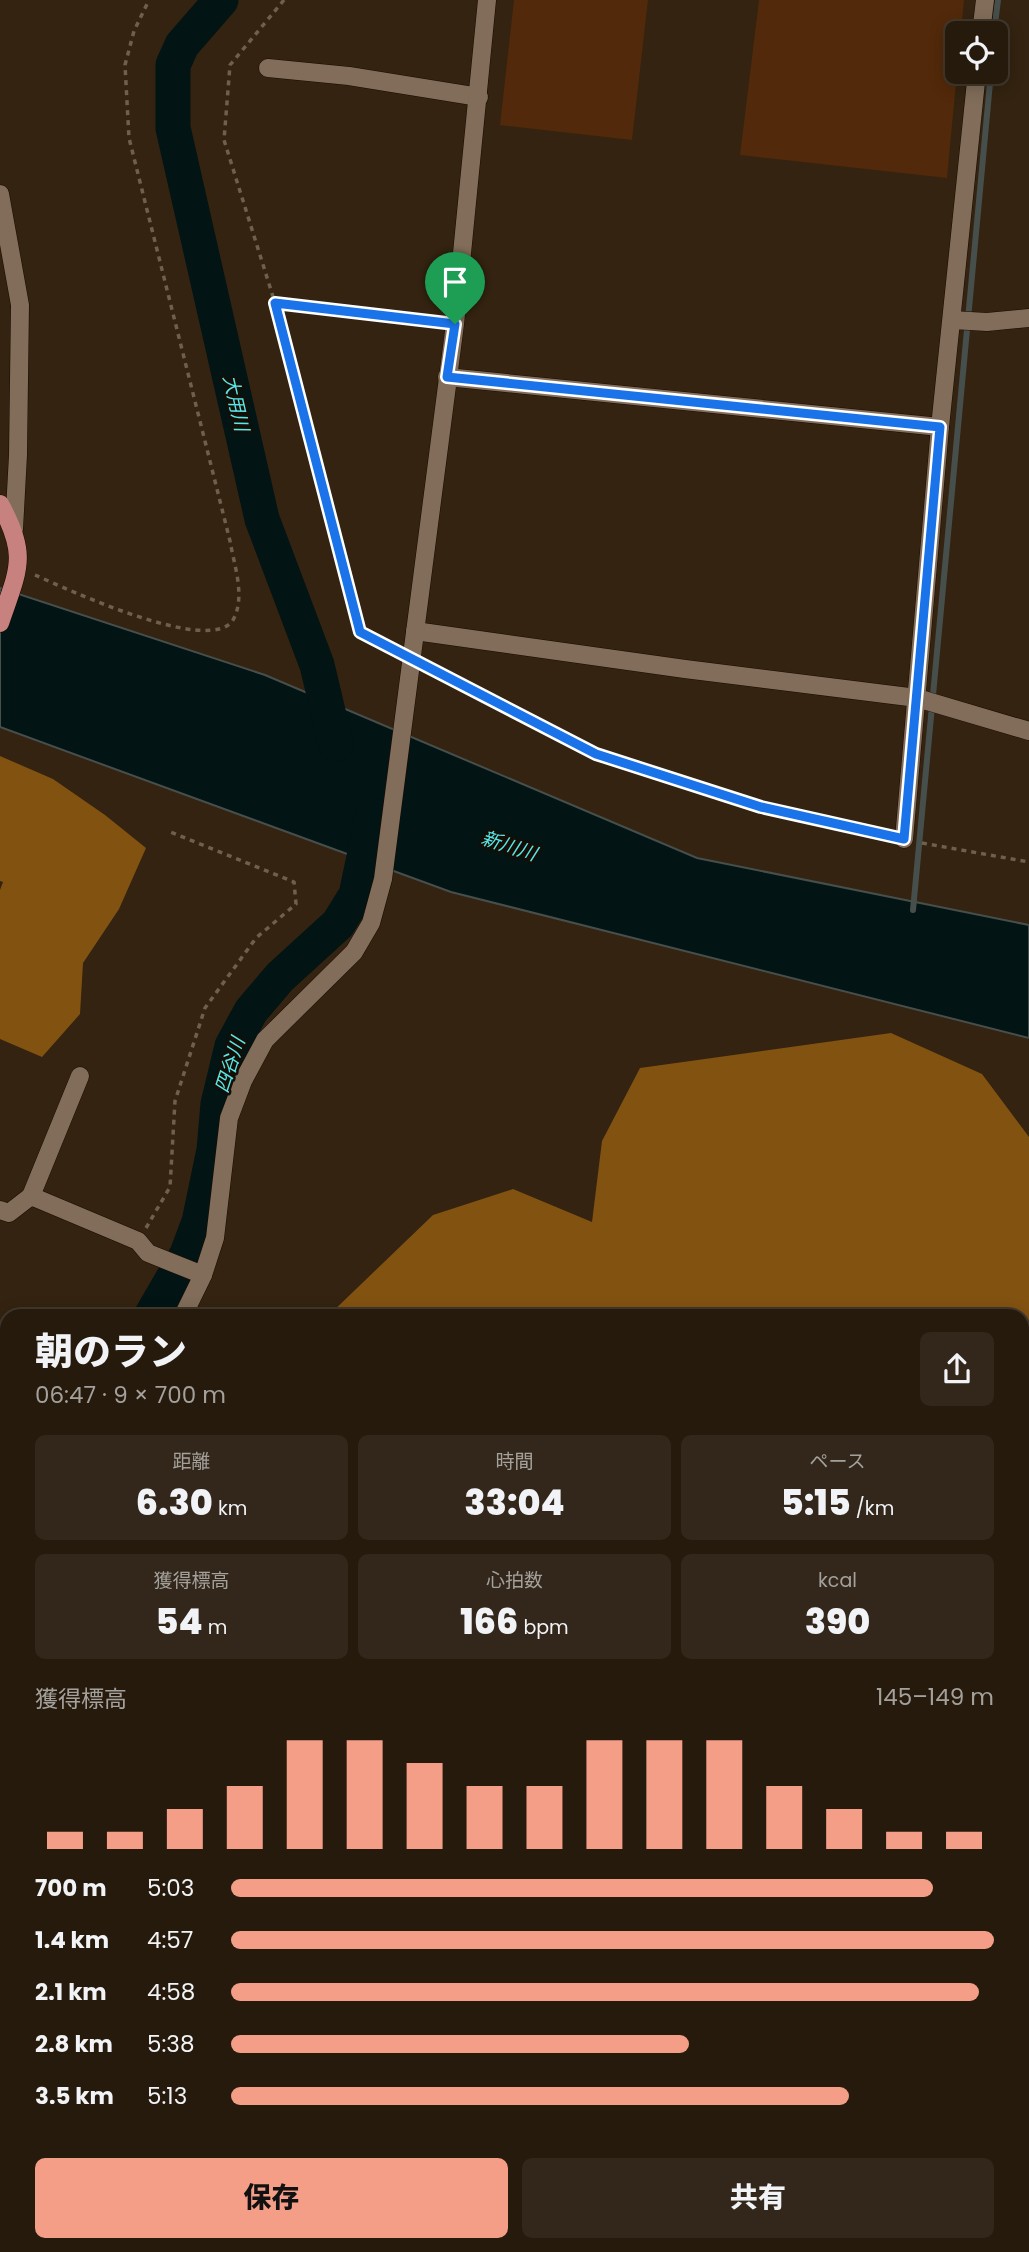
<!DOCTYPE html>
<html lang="ja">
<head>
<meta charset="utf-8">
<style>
  :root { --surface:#261a0c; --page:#32271a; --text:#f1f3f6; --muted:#a4a19d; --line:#42382d; --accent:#f49e88 }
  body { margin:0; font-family:Poppins,"Noto Sans JP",sans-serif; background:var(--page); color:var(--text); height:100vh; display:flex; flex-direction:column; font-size:26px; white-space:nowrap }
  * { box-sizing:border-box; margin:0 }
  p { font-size:23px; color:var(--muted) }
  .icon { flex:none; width:38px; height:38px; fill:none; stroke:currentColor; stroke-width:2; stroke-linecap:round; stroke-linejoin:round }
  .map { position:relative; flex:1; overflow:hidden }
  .side { position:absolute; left:0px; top:1309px; width:1029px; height:943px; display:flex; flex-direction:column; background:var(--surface); border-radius:21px 21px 0 0; box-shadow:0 4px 18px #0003,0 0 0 2px var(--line) }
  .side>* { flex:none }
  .tools { position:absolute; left:945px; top:21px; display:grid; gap:14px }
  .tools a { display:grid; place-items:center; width:63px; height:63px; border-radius:10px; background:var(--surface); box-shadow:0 4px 18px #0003,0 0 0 2px var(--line); font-size:35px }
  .pin { position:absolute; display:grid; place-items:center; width:60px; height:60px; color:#fff; margin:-72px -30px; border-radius:50% 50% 50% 0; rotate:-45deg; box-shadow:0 0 7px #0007 }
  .pin .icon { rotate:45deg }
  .round { display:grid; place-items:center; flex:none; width:74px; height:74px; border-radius:10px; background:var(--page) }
  .headline { display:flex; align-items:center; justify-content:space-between; height:119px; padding:0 35px }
  h1 { font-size:38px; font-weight:800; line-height:52px }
  .metrics { display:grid; grid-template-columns:repeat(3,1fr); gap:10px; height:119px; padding:7px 35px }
  .metrics div { display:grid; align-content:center; border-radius:10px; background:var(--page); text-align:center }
  .metrics b { font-size:35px; font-weight:800 }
  .metrics small { font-size:19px; font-weight:400 }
  .metrics p { font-size:19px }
  .chart { height:196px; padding:14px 35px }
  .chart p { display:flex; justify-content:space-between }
  .chart svg { width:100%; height:126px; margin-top:7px; stroke:var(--accent); stroke-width:6 }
  .primary-button { display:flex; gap:14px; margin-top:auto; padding:14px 35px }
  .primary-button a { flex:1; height:80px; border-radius:10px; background:var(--accent); color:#111; font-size:28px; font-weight:800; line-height:80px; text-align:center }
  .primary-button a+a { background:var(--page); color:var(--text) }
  ul { padding:0 35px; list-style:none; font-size:23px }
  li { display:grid; grid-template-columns:112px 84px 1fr; align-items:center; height:52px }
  li i { height:18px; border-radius:9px; background:var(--accent) }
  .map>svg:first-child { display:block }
  .forest { fill:#825211 }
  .water { fill:#031414; stroke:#464f4c; stroke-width:2 }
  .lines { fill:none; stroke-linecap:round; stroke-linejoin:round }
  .stream { stroke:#464f4c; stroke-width:6 }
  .river { stroke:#031414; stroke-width:35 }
  .building { fill:#52290a }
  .minor-casing { stroke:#1a0b00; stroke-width:19 }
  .major-casing { stroke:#1a0b00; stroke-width:19 }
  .path { stroke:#6e5f4f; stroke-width:3.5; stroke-dasharray:5 5; stroke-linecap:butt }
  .minor { stroke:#816d59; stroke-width:18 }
  .major { stroke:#c78280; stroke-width:18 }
  .route-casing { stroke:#fff; stroke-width:14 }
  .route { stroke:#1a73e8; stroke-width:9 }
  .labels { text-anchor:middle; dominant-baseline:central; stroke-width:5; stroke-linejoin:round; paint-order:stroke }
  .water-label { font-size:19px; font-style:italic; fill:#57e8e9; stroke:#150e06 }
</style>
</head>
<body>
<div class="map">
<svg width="1029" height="2252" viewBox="0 0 1029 2252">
  <rect width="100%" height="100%" fill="#332310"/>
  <g class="forest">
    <polygon points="0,756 53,779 105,815 146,848 119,909 83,963 80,1014 42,1057 0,1039 0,890 3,882 0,881"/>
    <polygon points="891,1033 982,1074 1029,1137 1029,1993 1022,1990 1022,1316 328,1316 433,1215 513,1189 592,1222 602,1141 640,1068"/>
    <polygon points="0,1886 7,1889 7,2025 0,2037"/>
  </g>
  <polygon class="water" points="0,588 265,675 697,858 1029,925 1029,1038 451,892 0,727"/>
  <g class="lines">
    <g class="stream">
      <polyline points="994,33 998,0"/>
      <polyline points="913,910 991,72"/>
      <polyline points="1022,2112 1029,2114"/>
      <polyline points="540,2245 552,2252"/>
    </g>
    <g class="river">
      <polyline points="221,0 182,45 173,65 173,128 262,519 317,665 336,745"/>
      <polyline points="151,1316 187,1254 199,1222 214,1150 218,1104 232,1046 251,1011 280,977 338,924 356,895 373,814"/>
      <polyline points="0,1560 7,1548"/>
    </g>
  </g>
  <g class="building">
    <polygon points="514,0 648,0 632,140 500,125"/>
    <polygon points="759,0 964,0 961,33 957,33 957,72 947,178 740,155"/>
  </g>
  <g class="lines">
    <g class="minor-casing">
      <g id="minor">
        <polyline points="981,33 985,0"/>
        <polyline points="268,68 349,76 479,97"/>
        <polyline points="0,194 20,305 18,455 14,529"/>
        <polyline points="952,320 987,322 1029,318"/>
        <polyline points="447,377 940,427"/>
        <polyline points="415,631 685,669 917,698 1029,731"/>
        <polyline points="904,839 940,427 977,72"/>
        <polyline points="31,1196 80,1076"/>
        <polyline points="0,1210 9,1213 31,1196 138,1241 148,1253 203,1275"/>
        <polyline points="183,1316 203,1275 215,1238 229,1118 243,1081 265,1040 354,952 371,923 383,879 455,324 487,0"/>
        <polyline points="0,1611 7,1600"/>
        <polyline points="39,2245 40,2252"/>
      </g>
    </g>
    <g class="major-casing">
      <g id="major">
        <path d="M0 504C29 556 18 570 0 623"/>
        <polyline points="0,1712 7,1730"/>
        <polyline points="0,1866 7,1868"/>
        <polyline points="1022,2128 1029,2128"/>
        <polyline points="201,2245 204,2252"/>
      </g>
    </g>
    <g class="path">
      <polyline points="284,0 230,65 224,140 275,303 438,322"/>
      <polyline points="275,303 360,631 395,650"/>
      <path d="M35 575C67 589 210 656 233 620 246 597 234 565 230 541L129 138 125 65 134 31 149 0"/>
      <polyline points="427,666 596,754 761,808 887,835"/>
      <polyline points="922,843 1029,862"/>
      <polyline points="146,1228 170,1187 175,1101 205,1008 256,938 296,904 294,882 168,831"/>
      <polyline points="532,2245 544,2252"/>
      <polyline points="807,2252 810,2245"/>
    </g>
    <use href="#minor" class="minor"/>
    <use href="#major" class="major"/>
  </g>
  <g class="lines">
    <g class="route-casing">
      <polygon id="route" points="275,303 455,324 447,377 940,427 904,839 761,807 596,754 360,632"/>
    </g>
    <use href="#route" class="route"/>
  </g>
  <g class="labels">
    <g class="water-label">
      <text transform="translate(236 403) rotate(77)">大用川</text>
      <text transform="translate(509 846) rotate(18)">新川川</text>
      <text transform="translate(230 1065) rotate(-72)">四谷川</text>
    </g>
  </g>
</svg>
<div class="tools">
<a><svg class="icon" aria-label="locate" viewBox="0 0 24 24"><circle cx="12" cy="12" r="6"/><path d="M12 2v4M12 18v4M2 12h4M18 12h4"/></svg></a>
</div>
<div class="pin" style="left:455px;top:324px;background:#1e9e55"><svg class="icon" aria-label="arrive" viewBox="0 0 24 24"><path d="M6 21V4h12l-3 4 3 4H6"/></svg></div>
<section class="side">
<div class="headline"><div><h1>朝のラン</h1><p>06:47 · 9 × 700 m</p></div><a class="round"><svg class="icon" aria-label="share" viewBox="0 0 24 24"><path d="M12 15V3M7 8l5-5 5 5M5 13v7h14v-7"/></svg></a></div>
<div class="metrics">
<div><p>距離</p><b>6.30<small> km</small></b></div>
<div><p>時間</p><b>33:04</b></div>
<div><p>ペース</p><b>5:15<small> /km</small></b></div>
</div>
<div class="metrics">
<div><p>獲得標高</p><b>54<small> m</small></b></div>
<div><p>心拍数</p><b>166<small> bpm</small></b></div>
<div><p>kcal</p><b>390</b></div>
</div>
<div class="chart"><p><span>獲得標高</span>145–149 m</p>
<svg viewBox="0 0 160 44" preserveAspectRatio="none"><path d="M5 44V38M15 44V38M25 44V30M35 44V22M45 44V6M55 44V6M65 44V14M75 44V22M85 44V22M95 44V6M105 44V6M115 44V6M125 44V22M135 44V30M145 44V38M155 44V38"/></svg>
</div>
<ul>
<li><b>700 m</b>5:03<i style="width:92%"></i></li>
<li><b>1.4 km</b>4:57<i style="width:100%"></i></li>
<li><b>2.1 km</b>4:58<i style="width:98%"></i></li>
<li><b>2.8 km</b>5:38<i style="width:60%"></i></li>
<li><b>3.5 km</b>5:13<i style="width:81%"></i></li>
</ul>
<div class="primary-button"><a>保存</a><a>共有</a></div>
</section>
</div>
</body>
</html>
